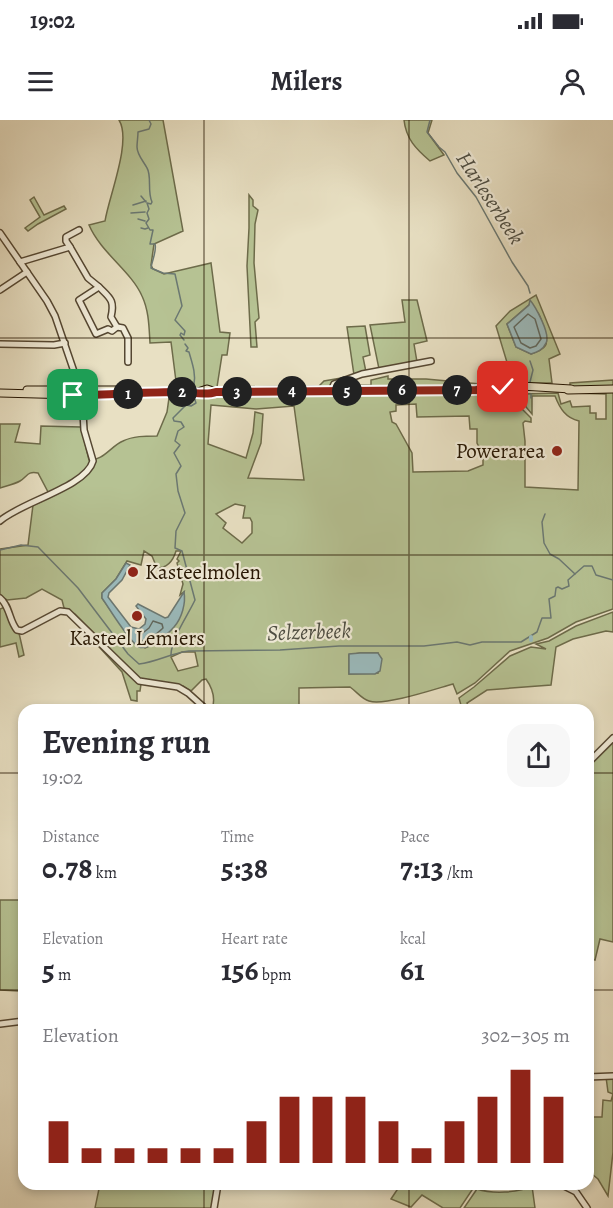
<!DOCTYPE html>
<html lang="en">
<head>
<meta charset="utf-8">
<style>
  :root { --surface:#fff; --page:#f7f7f7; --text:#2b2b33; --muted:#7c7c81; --accent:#8f2418 }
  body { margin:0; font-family:Alegreya,serif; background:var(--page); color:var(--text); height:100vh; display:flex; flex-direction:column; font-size:22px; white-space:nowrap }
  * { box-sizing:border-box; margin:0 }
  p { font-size:20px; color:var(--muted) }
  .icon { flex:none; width:33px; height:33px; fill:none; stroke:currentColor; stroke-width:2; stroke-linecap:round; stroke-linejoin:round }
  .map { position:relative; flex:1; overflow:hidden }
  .side { position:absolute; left:18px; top:584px; width:576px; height:486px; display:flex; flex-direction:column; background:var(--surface); border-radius:18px; box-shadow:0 3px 9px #0003 }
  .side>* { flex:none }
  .pin { position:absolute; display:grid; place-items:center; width:51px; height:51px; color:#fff; margin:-26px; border-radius:12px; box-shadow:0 3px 9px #0006 }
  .km { position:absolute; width:30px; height:30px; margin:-15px; border-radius:50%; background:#222; color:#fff; font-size:16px; line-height:30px; text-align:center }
  .round { display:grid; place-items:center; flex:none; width:63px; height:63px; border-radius:18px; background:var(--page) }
  .overview { display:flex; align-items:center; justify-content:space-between; height:102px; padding:0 24px }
  h1 { font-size:33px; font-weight:700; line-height:45px }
  .metrics { display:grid; grid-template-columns:repeat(3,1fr); gap:9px; height:102px; padding:6px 24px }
  .metrics div { display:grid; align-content:center }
  .metrics b { font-size:30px; font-weight:700 }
  .metrics small { font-size:16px; font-weight:400 }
  .metrics p { font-size:16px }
  .chart { height:168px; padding:12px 24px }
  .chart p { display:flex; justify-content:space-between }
  .chart svg { width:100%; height:108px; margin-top:6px; stroke:var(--accent); stroke-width:6 }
  .status { display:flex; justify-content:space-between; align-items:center; height:42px; padding:0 30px; background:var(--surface); direction:ltr }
  .status svg { height:16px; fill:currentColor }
  header { display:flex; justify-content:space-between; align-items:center; height:78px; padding:0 24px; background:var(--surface); font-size:27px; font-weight:700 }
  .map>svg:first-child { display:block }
  .green { fill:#b6c293; stroke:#6d6b4a; stroke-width:1.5; fill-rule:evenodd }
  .water { fill:#9bbbbd; stroke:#6b7872; stroke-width:1.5 }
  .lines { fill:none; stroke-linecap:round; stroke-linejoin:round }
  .shore { stroke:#60685f; stroke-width:1.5 }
  .stream { stroke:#6b7872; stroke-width:1.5 }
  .canal { stroke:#9bbbbd; stroke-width:4 }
  .minor-casing { stroke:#554732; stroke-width:8 }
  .major-casing { stroke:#241401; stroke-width:9 }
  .minor { stroke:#f0ebd8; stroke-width:5 }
  .major { stroke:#e8e0c3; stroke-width:7 }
  .route-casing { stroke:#fff; stroke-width:12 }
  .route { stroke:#8f2418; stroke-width:8 }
  .grid { fill:none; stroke:#241401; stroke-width:1.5; stroke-opacity:0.55 }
  .poi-dot { fill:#8f2418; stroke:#f0ebd8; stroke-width:2 }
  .labels { text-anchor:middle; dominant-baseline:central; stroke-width:4.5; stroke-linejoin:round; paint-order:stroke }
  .poi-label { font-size:21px; fill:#241401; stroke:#f0ebd8; text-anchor:end }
  .water-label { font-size:22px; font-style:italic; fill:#4e4e43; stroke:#f0ebd8 }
</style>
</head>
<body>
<div class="status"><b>19:02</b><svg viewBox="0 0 49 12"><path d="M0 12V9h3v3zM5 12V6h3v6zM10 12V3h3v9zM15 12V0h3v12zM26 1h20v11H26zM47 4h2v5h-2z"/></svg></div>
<header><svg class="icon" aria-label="menu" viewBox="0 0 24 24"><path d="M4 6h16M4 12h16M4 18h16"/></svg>Milers<svg class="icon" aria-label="person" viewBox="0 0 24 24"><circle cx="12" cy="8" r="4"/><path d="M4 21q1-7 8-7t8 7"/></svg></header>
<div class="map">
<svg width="613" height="1088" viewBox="0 0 613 1088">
  <rect width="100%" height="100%" fill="#e8e0c3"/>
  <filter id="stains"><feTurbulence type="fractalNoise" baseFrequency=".00333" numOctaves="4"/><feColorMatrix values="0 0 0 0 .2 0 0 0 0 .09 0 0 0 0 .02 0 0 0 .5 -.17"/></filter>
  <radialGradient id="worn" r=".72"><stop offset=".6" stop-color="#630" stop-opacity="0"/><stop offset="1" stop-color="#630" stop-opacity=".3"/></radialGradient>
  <g class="green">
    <path d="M119 0H163L183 111 154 124 151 145 153 149 164 154 211 143 220 212 230 213 227 235H222L217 267 319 266 324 261 347 257 334 266 371 265V260L388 256V259H426L480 264 481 274 518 273 521 288 531 298V302L525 301 523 303 525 321V367L578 370 579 301C566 298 560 289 555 276H532V294L526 287 523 274 558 273 561 284 570 281 572 287 590 286V293H596V299H606V274L570 273V263L613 260V489L576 502 548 518 510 531 475 563 457 574 453 564C435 569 385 586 369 581 362 579 357 572 350 567L299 568V589H212C216 578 213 569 206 559L202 560 191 571 183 566 140 560 75 494 64 488 62 480 42 469 26 478 7 480 0 476V429L28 425 33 385 41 382 48 372 38 353C27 351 28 356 20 361 15 364 6 366 0 368V304H20L15 322 40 324 41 306 81 307 89 340C103 341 111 326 123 321 133 316 145 316 157 316L167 292 169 278 178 277 171 222 150 223C149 207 149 191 142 176 131 151 101 133 89 105L105 101C109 76 132 21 119 0ZM416 284 417 297 469 296 470 309H477V323L483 335V345L468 351 413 352 412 333 396 304 392 302 390 292 396 291V285ZM211 285 256 289 294 286 304 360 248 358 261 323 263 294 255 292 253 313 246 338 208 324ZM235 384 245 386 243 398H250L252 402V413L242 423 223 408 226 403 216 394ZM144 431 152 436 157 448C168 448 173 441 176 431H181L177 439 179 441 177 443 183 464 180 475 184 472C176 499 174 516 145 528L133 522 102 478V473L116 459 127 441 141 445ZM182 532H195L198 546 178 551 171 537ZM360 533H378V553L349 554V535Z"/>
    <path d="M404 0H432L428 13 444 35 430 41C416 29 406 19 404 0Z"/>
    <polygon points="249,75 253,80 253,86 258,90 255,104 254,143 259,198 255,202 257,227 251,227 247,146 249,108"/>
    <polygon points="34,77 44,95 64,86 66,89 38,104 28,111 25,108 40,97 30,80"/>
    <path d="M536 175 560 234 549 239 552 263H516L512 249H509L496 206 510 191ZM529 185C541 193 540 197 544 209 550 225 546 229 531 234L516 227 507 204Z"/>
    <polygon points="402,180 417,180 427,221 414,224 417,242 379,249 370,205 405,202"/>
    <polygon points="365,206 370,235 363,237 366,252 354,255 347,207"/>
    <polygon points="5,487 14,511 19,513 24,535 19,537 16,523 0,527 0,489"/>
    <polygon points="613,492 613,512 606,511 573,519 556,527 551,565 487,570 467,583 470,589 462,589 459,578 474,567 510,536 531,527 546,529 536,524 549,521 576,506"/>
    <polygon points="80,506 131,557 141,564 140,571 137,571 137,581 131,580 122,552"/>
    <polygon points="613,620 613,822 600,819 595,840 588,838 588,801 593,791 588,789 588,645"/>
    <polygon points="0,780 24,780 24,897 19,895 19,871 0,870"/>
    <polygon points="606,957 613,958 613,1032 608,1076 598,1059 588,1051 588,995 590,997 602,997 603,980 611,981 613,974 608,972"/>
    <polygon points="100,1064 215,1064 212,1088 95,1088"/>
    <polygon points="401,1064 476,1064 460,1088 443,1088 422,1075 411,1087 391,1079"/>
    <path d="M532 1066 535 1088H464L477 1069C492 1074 518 1073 532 1066Z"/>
  </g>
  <g class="water">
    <path d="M530 180C535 186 551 214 546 223 543 230 537 232 531 234L516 227 507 204 529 185Z"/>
    <path d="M126 443 130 445 122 460 109 473 108 477 131 507 139 509 145 504 146 499 136 486 138 484 165 498 168 497 184 472C186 483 182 498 174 507 168 514 148 531 139 527 130 523 109 488 102 478V473L116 459Z"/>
    <polygon points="360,533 378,533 382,539 380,551 375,554 349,554 349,534"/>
  </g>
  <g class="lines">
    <g class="shore">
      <polygon points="528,194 535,199 541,219 536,226 530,228 521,223 514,207"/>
      <path d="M153 501 162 504 163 508C156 514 149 523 140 520L139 516 149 508Z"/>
    </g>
    <g class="stream">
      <path d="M149 0 151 4 149 9 138 12C138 17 137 22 137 27 137 35 144 42 147 48 152 56 147 71 152 82L151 84 147 83 149 89 147 93 149 99 146 103 150 110H153L150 124H155C157 131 152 140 151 148L163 153 175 154 182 186 175 200 185 211 184 215 181 213 180 215 184 220"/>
      <polyline points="430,0 427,12 439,27 445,32 457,53 476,77 512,142 528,166 530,173"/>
      <polyline points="141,76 146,82"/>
      <polyline points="133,85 146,81"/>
      <polyline points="131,93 145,92"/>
      <polyline points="138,99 145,101"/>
      <polyline points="141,108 145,109 148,108"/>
      <path d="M185 224 188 228 186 231 189 232C192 243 196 253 194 264"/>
      <polyline points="530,241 533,250 530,262"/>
      <polyline points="531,274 531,278"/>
      <polyline points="545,394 542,402 544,423 550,434 559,439 575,454"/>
      <path d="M0 430 21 425 38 427 78 468 128 534 139 544C157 542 171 533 189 531L280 530 339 526H424L457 522 470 525 482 522H521L537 512 542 498H551L549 479 555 476 556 468 558 467 562 469 569 466 568 460 584 446H592L596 455 613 460"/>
      <path d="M171 535C171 519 188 495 195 480L182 431 175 428 176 411 185 393 178 371 176 354 181 346 174 333 180 325 175 321 178 311 184 307 181 302 174 301 173 298 186 285 191 286 196 283 194 277"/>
    </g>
    <polyline class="canal" points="531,520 531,517"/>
    <g class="minor-casing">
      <g id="minor">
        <path d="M0 113 47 181 55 196 82 275 84 310 93 341C86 367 21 382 0 401"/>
        <polyline points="70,127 88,158 99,167 79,180 96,214 108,209 112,211 117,207 123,208 128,218 128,242"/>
        <polyline points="20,142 70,127 66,121 66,117 79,110"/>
        <path d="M99 167C110 178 115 180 111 197L117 207"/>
        <polyline points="0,170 27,152"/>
        <polyline points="0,224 54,225 65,223"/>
        <polyline points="331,271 334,264 362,254 431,241"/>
        <path d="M0 478C10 486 9 501 17 510L22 511 60 491 68 492 139 561 178 567 188 573 207 590"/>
        <polyline points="588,643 613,618"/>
        <polyline points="0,904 24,901"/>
        <polyline points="588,957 613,956"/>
        <polyline points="560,1064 576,1072 587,1088"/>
        <polyline points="214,1088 218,1064"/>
      </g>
    </g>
    <g class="major-casing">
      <g id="major">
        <polyline points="27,270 133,270"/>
        <polyline points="568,270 613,269"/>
        <polyline points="198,272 208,274 219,272 476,270 521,266 571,269"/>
        <polyline points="0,273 73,275 198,272 207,269 216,272"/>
      </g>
    </g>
    <use href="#minor" class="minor"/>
    <use href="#major" class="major"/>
  </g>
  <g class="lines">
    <g class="route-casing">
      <path id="route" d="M73 275C109 275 144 272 180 272 192 272 206 276 216 272L476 270 503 267"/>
    </g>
    <use href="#route" class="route"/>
  </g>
  <path class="grid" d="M204 0V590M409 0V590M0 218H613M0 435H613M0 653H24M588 653H613M0 870H24M588 870H613M204 1064V1088M409 1064V1088"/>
  <g class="poi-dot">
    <circle cx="557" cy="331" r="6"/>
    <circle cx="133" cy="452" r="6"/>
    <circle cx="137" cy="496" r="6"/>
  </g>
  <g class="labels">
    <g class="poi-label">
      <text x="545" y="331">Powerarea</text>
      <text x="145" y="452" text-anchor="start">Kasteelmolen</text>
      <text x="137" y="518" text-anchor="middle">Kasteel Lemiers</text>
    </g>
    <g class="water-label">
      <text transform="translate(490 78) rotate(57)">Harleserbeek</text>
      <text transform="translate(309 512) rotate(-2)">Selzerbeek</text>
    </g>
  </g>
  <rect width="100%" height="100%" filter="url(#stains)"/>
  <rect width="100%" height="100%" fill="url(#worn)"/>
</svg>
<div class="pin" style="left:73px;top:275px;background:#1e9e55"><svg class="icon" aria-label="arrive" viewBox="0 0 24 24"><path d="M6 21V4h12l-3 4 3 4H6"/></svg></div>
<div class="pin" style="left:503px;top:267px;background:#d93025"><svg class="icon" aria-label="check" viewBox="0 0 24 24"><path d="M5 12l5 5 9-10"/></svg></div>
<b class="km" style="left:128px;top:274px">1</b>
<b class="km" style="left:182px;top:272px">2</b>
<b class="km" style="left:237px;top:272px">3</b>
<b class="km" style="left:292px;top:271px">4</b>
<b class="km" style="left:347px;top:271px">5</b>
<b class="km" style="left:402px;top:270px">6</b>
<b class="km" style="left:457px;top:270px">7</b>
<section class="side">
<div class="overview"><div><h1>Evening run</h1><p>19:02</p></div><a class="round"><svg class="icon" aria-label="share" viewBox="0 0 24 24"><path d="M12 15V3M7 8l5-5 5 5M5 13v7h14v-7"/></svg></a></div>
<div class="metrics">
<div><p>Distance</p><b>0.78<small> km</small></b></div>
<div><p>Time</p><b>5:38</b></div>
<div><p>Pace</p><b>7:13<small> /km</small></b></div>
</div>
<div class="metrics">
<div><p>Elevation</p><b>5<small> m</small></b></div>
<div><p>Heart rate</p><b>156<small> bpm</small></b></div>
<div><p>kcal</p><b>61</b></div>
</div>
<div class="chart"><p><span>Elevation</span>302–305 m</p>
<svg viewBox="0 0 160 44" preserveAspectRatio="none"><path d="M5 44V27M15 44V38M25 44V38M35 44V38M45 44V38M55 44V38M65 44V27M75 44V17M85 44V17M95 44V17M105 44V27M115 44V38M125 44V27M135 44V17M145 44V6M155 44V17"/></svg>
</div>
</section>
</div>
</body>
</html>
